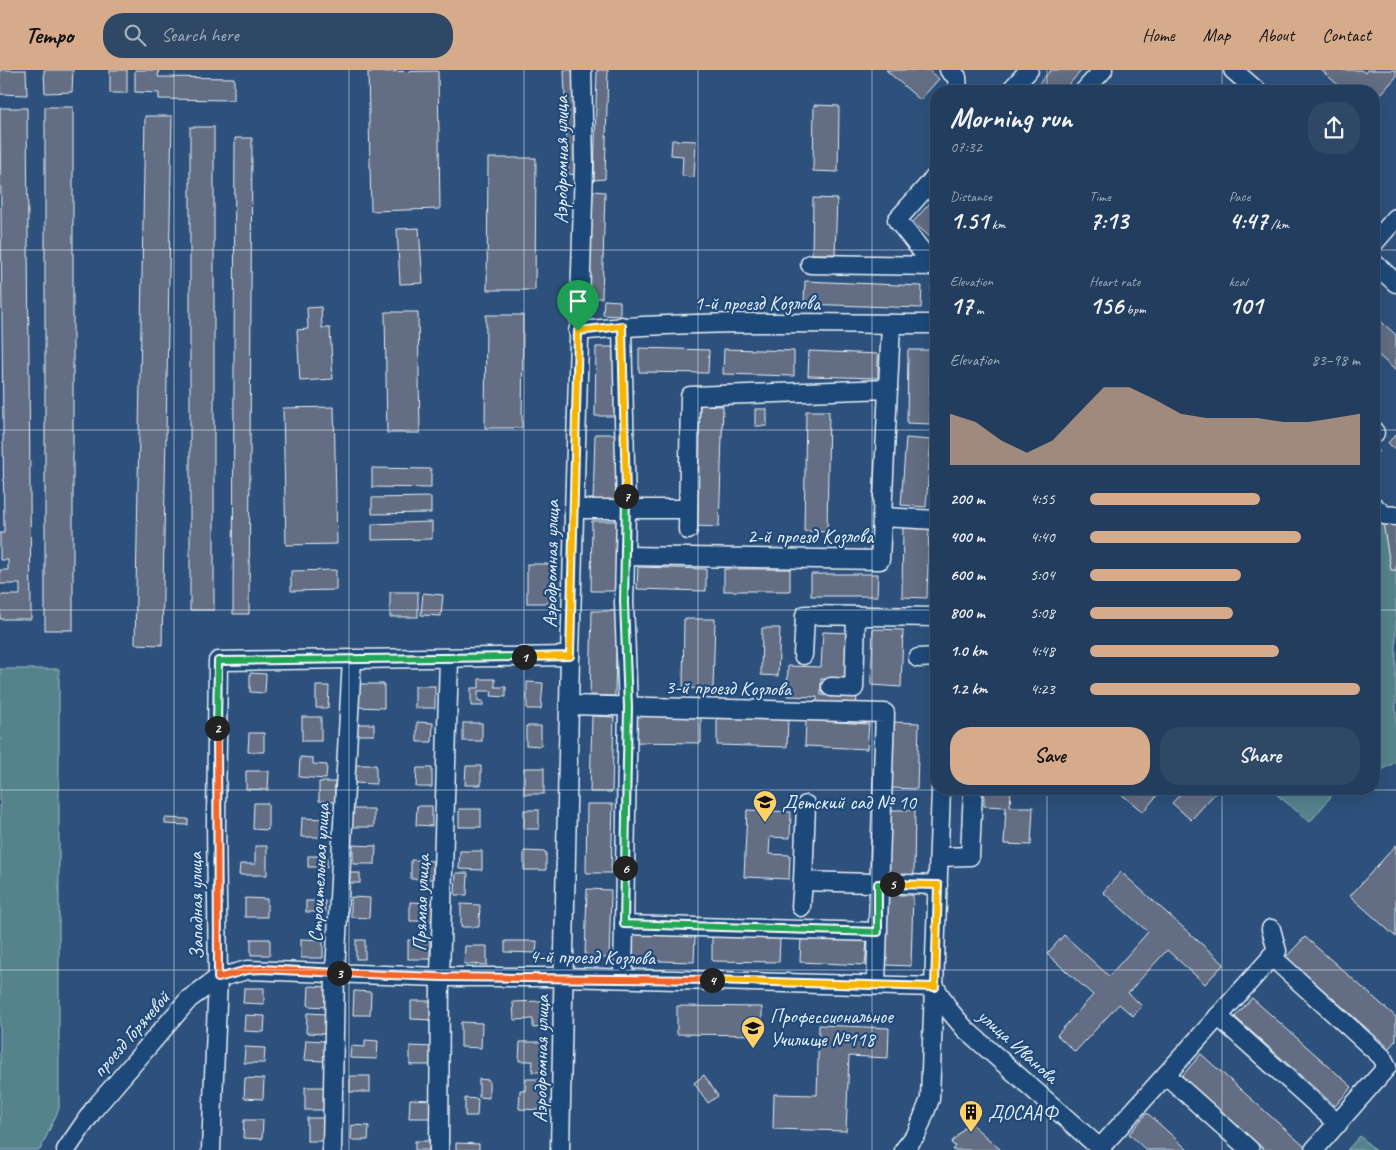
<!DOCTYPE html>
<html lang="en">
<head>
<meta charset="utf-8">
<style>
  :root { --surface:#223d5d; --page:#2e4866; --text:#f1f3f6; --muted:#a2aebc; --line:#3f5672; --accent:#d6ab8b }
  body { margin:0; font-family:Caveat,sans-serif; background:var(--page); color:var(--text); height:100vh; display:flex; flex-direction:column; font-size:19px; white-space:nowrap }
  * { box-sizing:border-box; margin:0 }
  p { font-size:16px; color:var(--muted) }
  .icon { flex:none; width:28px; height:28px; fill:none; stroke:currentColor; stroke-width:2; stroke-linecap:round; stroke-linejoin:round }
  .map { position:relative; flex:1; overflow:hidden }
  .panel { position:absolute; left:930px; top:15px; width:450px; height:710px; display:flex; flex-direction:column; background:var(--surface); border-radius:20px; box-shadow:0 5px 20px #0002,0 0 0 1px var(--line) }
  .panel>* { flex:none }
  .pin { position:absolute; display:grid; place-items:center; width:42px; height:42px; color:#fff; margin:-51px -21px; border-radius:50% 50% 50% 0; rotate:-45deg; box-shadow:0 0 5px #0007 }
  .pin .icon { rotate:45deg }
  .km { position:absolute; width:25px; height:25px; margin:-12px; border-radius:50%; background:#222; color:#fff; font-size:14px; line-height:25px; text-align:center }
  .round { display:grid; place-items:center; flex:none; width:52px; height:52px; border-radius:20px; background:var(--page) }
  .overview { display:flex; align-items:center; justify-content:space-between; height:85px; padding:0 20px }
  h1 { font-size:28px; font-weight:800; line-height:38px }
  .metrics { display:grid; grid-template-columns:repeat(3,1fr); gap:8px; height:85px; padding:5px 20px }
  .metrics div { display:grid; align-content:center }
  .metrics b { font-size:25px; font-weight:800 }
  .metrics small { font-size:14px; font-weight:400 }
  .metrics p { font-size:14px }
  .chart { height:140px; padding:10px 20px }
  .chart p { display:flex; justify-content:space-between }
  .chart svg { width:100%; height:90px; margin-top:5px; fill:var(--accent); opacity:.7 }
  .button { display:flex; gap:10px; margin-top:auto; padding:10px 20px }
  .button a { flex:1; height:58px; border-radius:20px; background:var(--accent); color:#111; font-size:20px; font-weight:800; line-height:58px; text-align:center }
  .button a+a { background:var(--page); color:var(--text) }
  ul { padding:0 20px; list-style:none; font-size:16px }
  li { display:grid; grid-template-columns:80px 60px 1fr; align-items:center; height:38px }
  li i { height:12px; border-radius:6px; background:var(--accent) }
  header { display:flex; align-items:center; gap:30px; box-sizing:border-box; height:70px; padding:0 25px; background:var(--accent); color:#111 }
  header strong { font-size:24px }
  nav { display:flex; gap:28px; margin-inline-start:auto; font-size:18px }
  .search { width:350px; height:45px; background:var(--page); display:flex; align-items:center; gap:12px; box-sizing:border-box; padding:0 18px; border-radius:20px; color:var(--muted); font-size:19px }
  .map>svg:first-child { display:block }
  .green { fill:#55838c; stroke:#9ebac2 }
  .building { fill:#636d83; stroke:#e8f1f8 }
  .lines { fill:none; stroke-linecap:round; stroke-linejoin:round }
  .minor-casing { stroke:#e8f1f8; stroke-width:21 }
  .minor { stroke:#1f4a7a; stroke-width:18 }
  .split-1-casing { stroke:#fff; stroke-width:10 }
  .split-2-casing { stroke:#fff; stroke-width:10 }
  .split-3-casing { stroke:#fff; stroke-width:10 }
  .split-4-casing { stroke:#fff; stroke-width:10 }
  .split-5-casing { stroke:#fff; stroke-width:10 }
  .split-6-casing { stroke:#fff; stroke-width:10 }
  .split-7-casing { stroke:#fff; stroke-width:10 }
  .split-8-casing { stroke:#fff; stroke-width:10 }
  .split-1 { stroke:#f5b400; stroke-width:6 }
  .split-2 { stroke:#22a559; stroke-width:6 }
  .split-3 { stroke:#f0652b; stroke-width:6 }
  .split-4 { stroke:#f0652b; stroke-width:6 }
  .split-5 { stroke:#f5b400; stroke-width:6 }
  .split-6 { stroke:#22a559; stroke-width:6 }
  .split-7 { stroke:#22a559; stroke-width:6 }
  .split-8 { stroke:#f5b400; stroke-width:6 }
  .grid { fill:none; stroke:#e8f1f8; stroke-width:1; stroke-opacity:0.55 }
  .labels { text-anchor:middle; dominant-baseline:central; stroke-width:4.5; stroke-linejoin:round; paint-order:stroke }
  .street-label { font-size:20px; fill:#e8f1f8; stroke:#1f4a7a }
  .poi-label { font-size:20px; fill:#e8f1f8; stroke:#1f4a7a; text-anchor:start }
</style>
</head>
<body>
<header>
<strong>Tempo</strong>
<div class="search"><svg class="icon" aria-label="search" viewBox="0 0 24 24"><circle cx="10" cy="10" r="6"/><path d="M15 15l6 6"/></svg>Search here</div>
<nav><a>Home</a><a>Map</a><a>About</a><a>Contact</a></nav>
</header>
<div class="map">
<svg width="1396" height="1080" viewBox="0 0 1396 1080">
  <rect width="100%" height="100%" fill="#2d517c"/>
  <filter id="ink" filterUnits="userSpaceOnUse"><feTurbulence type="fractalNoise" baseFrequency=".02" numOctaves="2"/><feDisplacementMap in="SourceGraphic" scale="10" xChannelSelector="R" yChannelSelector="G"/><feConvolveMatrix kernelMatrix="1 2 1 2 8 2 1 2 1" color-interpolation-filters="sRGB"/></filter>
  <g filter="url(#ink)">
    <g class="green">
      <polygon points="1374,453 1383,453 1391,500 1396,500 1396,692 1374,704"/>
      <polygon points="0,599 59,599 59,1039 40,1080 0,1080"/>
      <polygon points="1270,719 1344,719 1333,724 1310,752"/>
      <polygon points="1360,1066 1375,1080 1347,1080"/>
    </g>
    <g class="building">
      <polygon points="0,0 26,0 27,25 0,24"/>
      <polygon points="44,0 73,0 72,22 45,23"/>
      <rect x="110" y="0" width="17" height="23"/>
      <polygon points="135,0 159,0 158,7 234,8 234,30 159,29 159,23 135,22"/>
      <polygon points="564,0 576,0 579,105 568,104"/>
      <polygon points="597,0 608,0 605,109 594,110"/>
      <polygon points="886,0 928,0 939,9 920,30"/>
      <polygon points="1051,0 1082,0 1063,21 1032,21"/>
      <polygon points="1321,0 1361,0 1365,3 1367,0 1396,0 1396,7 1374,32 1374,21 1345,21"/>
      <polygon points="438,1 440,139 371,141 368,2"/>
      <polygon points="814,35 839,36 838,102 813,101"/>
      <rect x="45" y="37" width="28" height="523"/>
      <polygon points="0,38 27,38 31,549 0,549 0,525 20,525 20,514 0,514 0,500 8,500 8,490 0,490 0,463 4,463"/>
      <polygon points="145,46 172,46 162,575 135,574"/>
      <rect x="190" y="57" width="24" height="483"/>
      <polygon points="235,68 252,68 249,544 233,544"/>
      <polygon points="672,70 696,71 694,107 682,106 683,86 671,85"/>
      <polygon points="488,88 536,88 535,220 487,220"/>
      <polygon points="593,121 605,122 602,228 589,228"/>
      <polygon points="936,126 936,165 932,169 913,152"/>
      <polygon points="813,128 837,129 835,184 812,184"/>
      <polygon points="419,158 423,213 400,214 397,159"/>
      <polygon points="805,211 922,216 921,238 804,234"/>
      <rect x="931" y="216" width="5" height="16"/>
      <polygon points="604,230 620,231 620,246 603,245"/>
      <polygon points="321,237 322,258 330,258 333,309 300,311 297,260 308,259 307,238"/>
      <polygon points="385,242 418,242 420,363 387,363"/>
      <polygon points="486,245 523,245 522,358 485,358"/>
      <polygon points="1374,245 1396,265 1396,301 1374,281"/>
      <polygon points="596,277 621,277 619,346 595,346"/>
      <polygon points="639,278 709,280 708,303 639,302"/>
      <polygon points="724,279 794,281 794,306 723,304"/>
      <polygon points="908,280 930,280 930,354 907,353"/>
      <polygon points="809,281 878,284 878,308 808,306"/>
      <polygon points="700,335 723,336 719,457 696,456"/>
      <polygon points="334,337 337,474 286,475 283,338"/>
      <rect x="755" y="339" width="12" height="17"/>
      <polygon points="806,341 829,341 827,462 804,461"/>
      <polygon points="595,364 619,364 618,435 593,434"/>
      <polygon points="1396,364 1396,380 1388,373"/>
      <polygon points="906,368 931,370 926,437 901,435"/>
      <polygon points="1374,377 1379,381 1374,387"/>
      <polygon points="372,398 431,399 431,418 372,417"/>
      <polygon points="431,427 431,443 372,444 372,428"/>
      <polygon points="592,451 618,451 616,521 591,521"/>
      <polygon points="432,452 432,469 372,470 372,454"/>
      <polygon points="1383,453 1396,454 1396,500 1391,500"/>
      <polygon points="903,457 929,457 927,528 902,527"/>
      <rect x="527" y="494" width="26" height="39"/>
      <polygon points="638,497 706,499 706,521 637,519"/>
      <rect x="724" y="499" width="66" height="22"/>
      <polygon points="336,500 336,520 291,521 291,501"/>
      <polygon points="811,504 878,504 877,526 811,526"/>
      <rect x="390" y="522" width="28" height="25"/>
      <polygon points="423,523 443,525 441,546 421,545"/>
      <polygon points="592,541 617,541 615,626 590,625"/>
      <polygon points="684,549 715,549 713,619 683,618"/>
      <polygon points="762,558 780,558 778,606 761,605"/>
      <polygon points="873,559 903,560 901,617 871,615"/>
      <polygon points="823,562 851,563 849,610 821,609 821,625 857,627 856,635 817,634 817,627 787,626 788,596 821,597"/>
      <polygon points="250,603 266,604 265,623 250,622"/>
      <polygon points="479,609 495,609 495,617 506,617 506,627 491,626 492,621 478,621 478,631 483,631 483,636 471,636 471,618 479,618"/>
      <polygon points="527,612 543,613 541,639 527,639"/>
      <polygon points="357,614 384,614 384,638 357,637"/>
      <polygon points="316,616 329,616 328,638 316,638"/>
      <rect x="415" y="616" width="20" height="22"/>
      <polygon points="592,646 614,647 612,722 590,722"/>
      <polygon points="631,646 701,647 701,673 631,672"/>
      <polygon points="717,646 788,648 787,677 717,675"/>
      <rect x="302" y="647" width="19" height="24"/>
      <polygon points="806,650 869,654 867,679 805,676"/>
      <polygon points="417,652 433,653 432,672 417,672"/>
      <polygon points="892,652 919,653 917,719 890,718"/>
      <rect x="463" y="653" width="19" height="18"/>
      <polygon points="355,654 374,654 374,665 354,665"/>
      <polygon points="526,656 541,656 541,676 526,675"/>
      <polygon points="249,663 264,663 264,682 248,682"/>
      <polygon points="300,687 313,688 313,694 327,695 326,709 299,707"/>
      <polygon points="354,695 376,695 376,714 354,713"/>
      <polygon points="466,696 481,696 481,715 465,715"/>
      <polygon points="417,698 432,698 432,717 416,717"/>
      <rect x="524" y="698" width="20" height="26"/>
      <polygon points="246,701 269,701 268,720 246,719"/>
      <polygon points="319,712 335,712 335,732 319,731"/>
      <polygon points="984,719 1011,719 1010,737 1033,737 1031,775 1004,774 1006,737 984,736"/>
      <polygon points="1115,719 1156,719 1160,722 1143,742"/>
      <polygon points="1185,719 1219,719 1191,750 1172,733"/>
      <polygon points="254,733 268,733 268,760 253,759"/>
      <polygon points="587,734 613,734 611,803 586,803"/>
      <polygon points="417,736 432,736 432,756 416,755"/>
      <polygon points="352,739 374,739 374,757 351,757"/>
      <rect x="459" y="739" width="22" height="18"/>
      <rect x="524" y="740" width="15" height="19"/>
      <polygon points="747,740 791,742 790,768 770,767 769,784 790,785 789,809 744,807"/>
      <polygon points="889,740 915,740 914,805 888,805"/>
      <polygon points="165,748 188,749 188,755 165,754"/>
      <polygon points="302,748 324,749 324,767 301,767"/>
      <polygon points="353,775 376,776 375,794 353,794"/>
      <polygon points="1396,775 1396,867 1350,826"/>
      <polygon points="255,776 267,776 267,805 239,805 240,794 255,794"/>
      <polygon points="460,781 482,781 482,800 459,799"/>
      <polygon points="524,781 546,782 546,800 524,800"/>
      <rect x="308" y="786" width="19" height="11"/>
      <polygon points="411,790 433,791 433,809 411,809"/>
      <polygon points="1121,802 1224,894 1205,914 1167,880 1128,923 1142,936 1133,946 1119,934 1075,982 1057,965 1093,925 1047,884 1064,865 1109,906 1148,862 1103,822"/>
      <rect x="347" y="803" width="13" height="10"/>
      <polygon points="456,803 468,803 467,825 455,825"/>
      <polygon points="587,819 611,820 609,888 585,887"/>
      <polygon points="887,825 913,825 911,896 885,895"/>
      <polygon points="351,827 370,828 369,848 351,847"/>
      <polygon points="245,828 267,829 267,847 245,847"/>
      <rect x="306" y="831" width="19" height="11"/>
      <polygon points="410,832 433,833 432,851 410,851"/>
      <polygon points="461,834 480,835 479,857 461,857"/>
      <polygon points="627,864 695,867 694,892 626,890"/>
      <polygon points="712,867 780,868 779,892 712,891"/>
      <polygon points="801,867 867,870 865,895 800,892"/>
      <polygon points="1305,867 1396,947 1396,970 1389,978 1286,887"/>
      <rect x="251" y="869" width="19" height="16"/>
      <polygon points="301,869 323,870 323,888 301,888"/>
      <rect x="356" y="870" width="9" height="19"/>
      <rect x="408" y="870" width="22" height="19"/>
      <polygon points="505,871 537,871 536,883 505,882"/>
      <polygon points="465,876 487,876 487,895 464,894"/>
      <polygon points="309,916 329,917 327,937 308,936"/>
      <polygon points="244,918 264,918 264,934 243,933"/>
      <polygon points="354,921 371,922 370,945 353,945"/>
      <polygon points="1252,928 1352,1017 1335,1036 1235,947"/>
      <polygon points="411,931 433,931 433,950 411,949"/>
      <polygon points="543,931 544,957 533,958 533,949 514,950 513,932"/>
      <polygon points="677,936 762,937 762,965 677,964"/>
      <polygon points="307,943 327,944 325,964 306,963"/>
      <polygon points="245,945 265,946 264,962 244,961"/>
      <polygon points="461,952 482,953 481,978 461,977"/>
      <polygon points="819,955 889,958 888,988 849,986 846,1061 773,1059 774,1024 817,1025"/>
      <polygon points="306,970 325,971 324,991 304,990"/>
      <polygon points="365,970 378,971 377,989 350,988 351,976 365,977"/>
      <polygon points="520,972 543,972 542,1002 532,1002 533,991 519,991"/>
      <polygon points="410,976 433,977 432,995 410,995"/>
      <polygon points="245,977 265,978 264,993 244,993"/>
      <polygon points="1201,984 1305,1077 1302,1080 1265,1080 1182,1006"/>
      <polygon points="704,1005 718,1026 708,1033 694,1013"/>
      <rect x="350" y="1006" width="20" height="16"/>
      <polygon points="245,1008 264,1009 263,1029 244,1028"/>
      <polygon points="479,1009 489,1010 489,1028 479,1027"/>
      <polygon points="526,1009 543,1009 542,1040 519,1039 520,1020 525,1021"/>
      <rect x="305" y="1017" width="20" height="23"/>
      <polygon points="465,1028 478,1029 477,1046 465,1046"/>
      <polygon points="410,1029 432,1030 432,1048 409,1048"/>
      <polygon points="1147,1043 1188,1080 1146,1080 1129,1064"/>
      <rect x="307" y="1048" width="20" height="23"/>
      <polygon points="244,1050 263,1050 262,1069 243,1068"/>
      <polygon points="969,1052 1001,1080 952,1080 955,1076 951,1073"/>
      <polygon points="352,1055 369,1056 368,1070 351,1070"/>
      <polygon points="415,1071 432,1071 431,1080 415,1080"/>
      <polygon points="456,1073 479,1074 479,1080 456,1080"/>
    </g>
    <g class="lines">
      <g class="minor-casing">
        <g id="minor">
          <polyline points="949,0 957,7 958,21"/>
          <polyline points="1233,0 1257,21"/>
          <polyline points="1010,21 1029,0"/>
          <polyline points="1084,21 1103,0"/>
          <polyline points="1374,173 1396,148"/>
          <polyline points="1374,193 1396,213"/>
          <polyline points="810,194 936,196"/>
          <polyline points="933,195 897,150 936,106"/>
          <polyline points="622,256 626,440 624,532 628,637 623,908"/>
          <path d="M578 261C697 249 817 254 936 254"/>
          <polyline points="1374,361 1375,363"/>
          <polyline points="1374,436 1384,445 1396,446"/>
          <polyline points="574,439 688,439"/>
          <polyline points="882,447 936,450"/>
          <polyline points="688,460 690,326 888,319"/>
          <polyline points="626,486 880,490 891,254"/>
          <polyline points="803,585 805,545 936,547"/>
          <polyline points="918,588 936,587"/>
          <polyline points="831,617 854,618 856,546"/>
          <polyline points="569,635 885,643 876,915"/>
          <polyline points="806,735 803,811 938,815"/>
          <polyline points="939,787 970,786 973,719"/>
          <polyline points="801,837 803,811"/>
          <polyline points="624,855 878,862"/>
          <polyline points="1271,886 1382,987 1387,997 1314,1080"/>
          <polyline points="935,917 949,940 965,959 1102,1080"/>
          <polyline points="1218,946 1338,1054"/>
          <polyline points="1166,1005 1250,1080"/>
          <polyline points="1100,1078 1277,881 1271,859"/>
          <polyline points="66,1080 94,1039 189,929 218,908 247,900 440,907 564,907 935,917"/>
          <polyline points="211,1080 218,908 216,753 218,591 570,586"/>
          <polyline points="332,1080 335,902 352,589"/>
          <polyline points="439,1080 440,907 449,588"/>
          <polyline points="560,1080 570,586 584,95 582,0"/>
          <polyline points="904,1080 917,1063 930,1029 941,719"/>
        </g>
      </g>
      <use href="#minor" class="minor"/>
    </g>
  </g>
  <g class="lines" filter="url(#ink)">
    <g class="split-1-casing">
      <polyline id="split-1" points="524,587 570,586 578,261"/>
    </g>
    <g class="split-2-casing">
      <polyline id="split-2" points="217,658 218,591 524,587"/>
    </g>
    <g class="split-3-casing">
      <polyline id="split-3" points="217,658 218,908 247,900 262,899 339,903"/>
    </g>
    <g class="split-4-casing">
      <polyline id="split-4" points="339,903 440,907 712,910"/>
    </g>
    <g class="split-5-casing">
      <polyline id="split-5" points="712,910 935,917 938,815 892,814"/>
    </g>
    <g class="split-6-casing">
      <polyline id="split-6" points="625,798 624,854 878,862 878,814 892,814"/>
    </g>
    <g class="split-7-casing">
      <polyline id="split-7" points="625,798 628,637 624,532 626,426"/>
    </g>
    <g class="split-8-casing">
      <polyline id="split-8" points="578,261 622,256 626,426"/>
    </g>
    <use href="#split-1" class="split-1"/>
    <use href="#split-2" class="split-2"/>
    <use href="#split-3" class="split-3"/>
    <use href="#split-4" class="split-4"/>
    <use href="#split-5" class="split-5"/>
    <use href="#split-6" class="split-6"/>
    <use href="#split-7" class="split-7"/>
    <use href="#split-8" class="split-8"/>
  </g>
  <path class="grid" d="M174 0V1080M349 0V1080M524 0V1080M698 0V1080M872 0V1080M1047 0V21M1222 0V21M0 180H936M1374 180H1396M0 360H936M1374 360H1396M0 540H936M1374 540H1396M1047 719V1080M1222 719V1080M0 720H1396M0 900H1396"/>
  <defs>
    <g id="school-pin" transform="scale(1.25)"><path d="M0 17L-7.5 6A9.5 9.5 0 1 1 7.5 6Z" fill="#ffd166" stroke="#1f4a7a"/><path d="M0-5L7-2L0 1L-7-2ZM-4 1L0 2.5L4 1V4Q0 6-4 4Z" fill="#111"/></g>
    <g id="university-pin" transform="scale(1.25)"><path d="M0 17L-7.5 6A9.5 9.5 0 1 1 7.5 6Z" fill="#ffd166" stroke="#1f4a7a"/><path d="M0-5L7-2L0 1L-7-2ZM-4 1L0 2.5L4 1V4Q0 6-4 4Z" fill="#111"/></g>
    <g id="building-pin" transform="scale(1.25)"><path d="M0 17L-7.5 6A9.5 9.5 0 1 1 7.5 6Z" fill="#ffd166" stroke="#1f4a7a"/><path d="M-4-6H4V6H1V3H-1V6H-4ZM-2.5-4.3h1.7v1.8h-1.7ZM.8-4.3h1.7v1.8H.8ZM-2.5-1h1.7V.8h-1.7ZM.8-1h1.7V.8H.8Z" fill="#111"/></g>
  </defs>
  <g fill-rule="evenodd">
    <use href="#school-pin" x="765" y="732"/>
    <use href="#university-pin" x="753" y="958"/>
    <use href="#building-pin" x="971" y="1042"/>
  </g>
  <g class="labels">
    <g class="street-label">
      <text transform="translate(561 90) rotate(-90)">Аэродромная улица</text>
      <text x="757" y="233">1-й проезд Козлова</text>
      <text x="810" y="466">2-й проезд Козлова</text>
      <text transform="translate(551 494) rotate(-89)">Аэродромная улица</text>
      <text transform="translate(728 618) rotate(1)">3-й проезд Козлова</text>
      <text transform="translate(319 803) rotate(-87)">Строительная улица</text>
      <text transform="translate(421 833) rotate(-88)">Прямая улица</text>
      <text transform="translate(196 836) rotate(-91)">Западная улица</text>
      <text transform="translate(592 887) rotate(1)">4-й проезд Козлова</text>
      <text transform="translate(131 964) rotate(-49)">проезд Горячевой</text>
      <text transform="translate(1018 976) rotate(42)">улица Иванова</text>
      <text transform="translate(541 989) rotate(-89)">Аэродромная улица</text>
    </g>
    <g class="poi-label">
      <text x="782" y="732">Детский сад № 10</text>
      <text x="770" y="946">Профессиональное<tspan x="770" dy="23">Училище №118</tspan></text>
      <text x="988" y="1042">ДОСААФ</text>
    </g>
  </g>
</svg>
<div class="pin" style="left:578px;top:261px;background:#1e9e55"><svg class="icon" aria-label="arrive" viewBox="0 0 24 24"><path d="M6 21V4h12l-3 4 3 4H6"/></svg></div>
<b class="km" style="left:524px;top:587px">1</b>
<b class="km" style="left:217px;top:658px">2</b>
<b class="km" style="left:339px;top:903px">3</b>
<b class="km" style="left:712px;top:910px">4</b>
<b class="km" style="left:892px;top:814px">5</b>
<b class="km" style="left:625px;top:798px">6</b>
<b class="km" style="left:626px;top:426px">7</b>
<section class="panel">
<div class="overview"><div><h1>Morning run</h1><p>07:32</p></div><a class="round"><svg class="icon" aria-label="share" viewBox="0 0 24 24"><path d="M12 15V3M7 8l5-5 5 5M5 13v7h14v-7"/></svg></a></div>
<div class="metrics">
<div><p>Distance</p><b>1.51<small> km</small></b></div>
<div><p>Time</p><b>7:13</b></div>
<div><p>Pace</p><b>4:47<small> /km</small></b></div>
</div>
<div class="metrics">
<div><p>Elevation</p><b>17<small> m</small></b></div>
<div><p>Heart rate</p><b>156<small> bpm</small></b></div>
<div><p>kcal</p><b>101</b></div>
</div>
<div class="chart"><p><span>Elevation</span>83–98 m</p>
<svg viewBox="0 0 160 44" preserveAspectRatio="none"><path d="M0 44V19L10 23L20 32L30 38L40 32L50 19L60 6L70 6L80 12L90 19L100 21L110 21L120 21L130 23L140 23L150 21L160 19V44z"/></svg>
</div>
<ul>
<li><b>200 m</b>4:55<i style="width:63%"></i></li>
<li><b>400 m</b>4:40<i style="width:78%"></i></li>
<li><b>600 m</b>5:04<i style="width:56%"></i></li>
<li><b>800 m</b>5:08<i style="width:53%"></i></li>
<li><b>1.0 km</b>4:48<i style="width:70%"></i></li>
<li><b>1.2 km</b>4:23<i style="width:100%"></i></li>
</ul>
<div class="button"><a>Save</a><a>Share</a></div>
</section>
</div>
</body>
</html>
